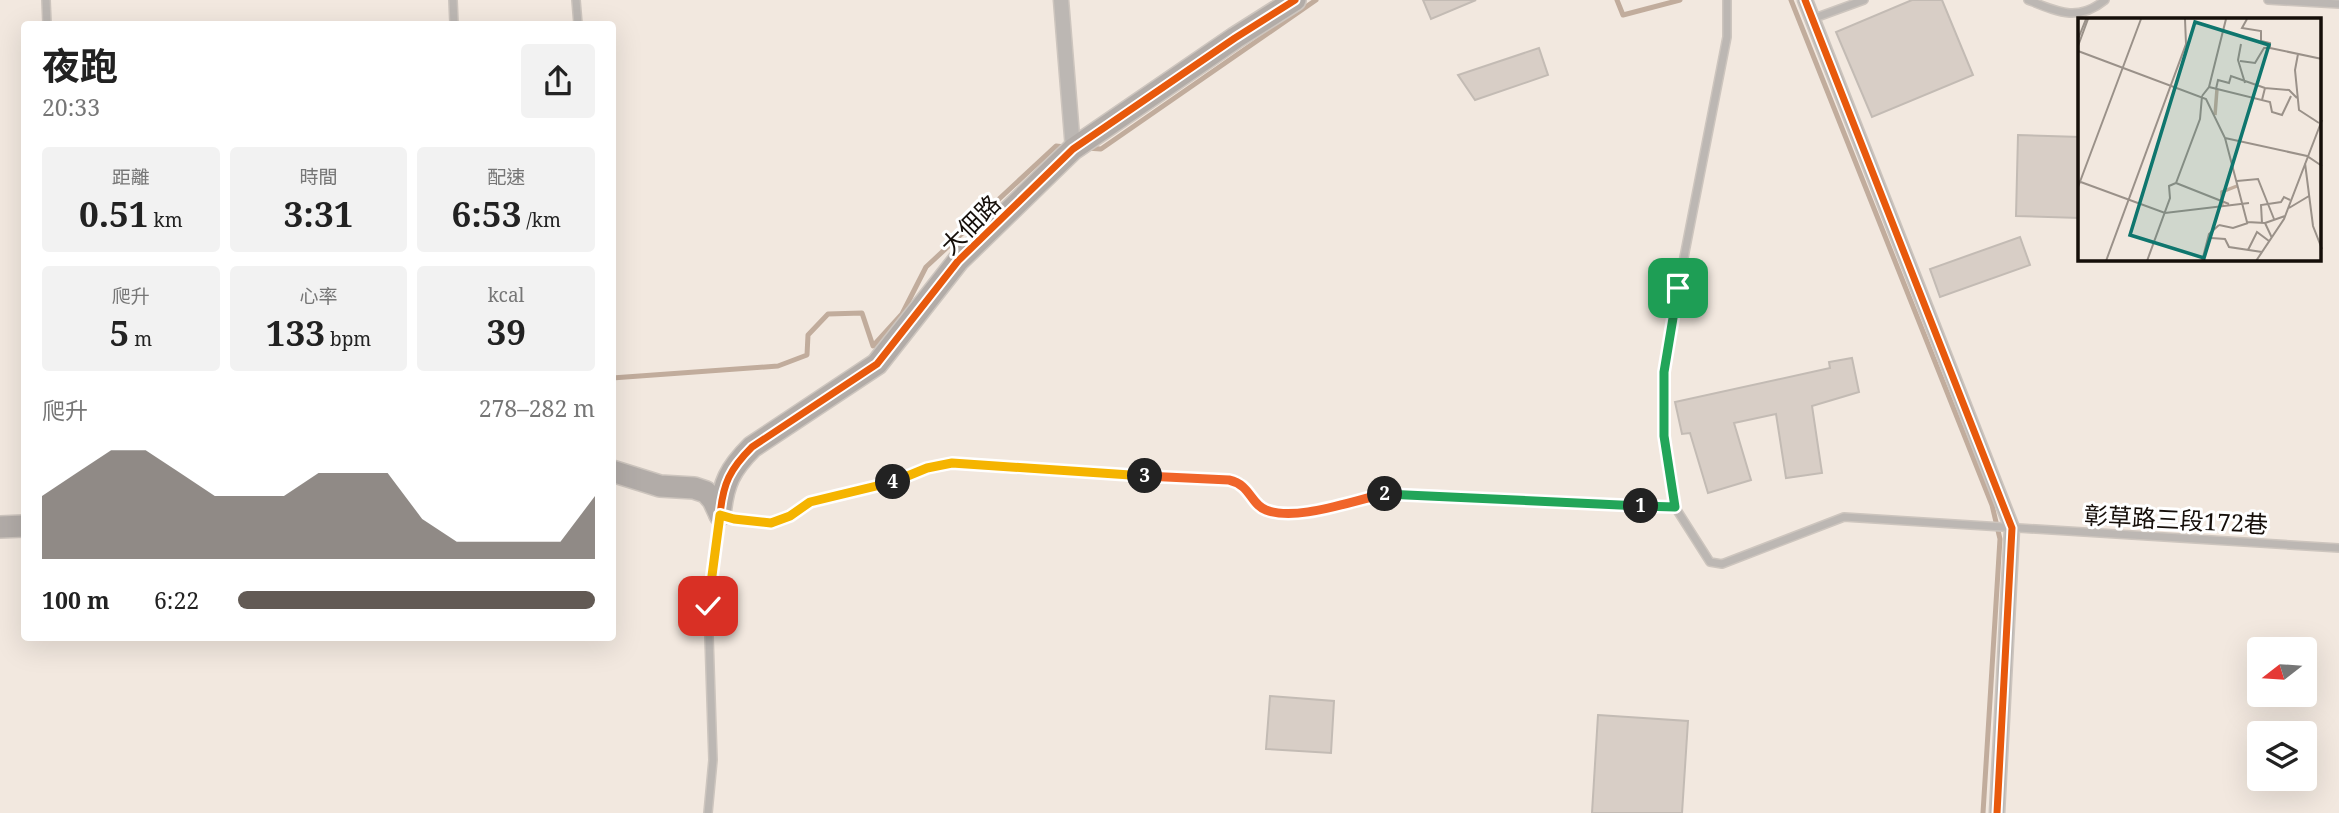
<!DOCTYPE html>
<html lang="zh-TW">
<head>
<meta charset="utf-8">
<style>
  :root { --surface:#fff; --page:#f2f2f2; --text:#222; --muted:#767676; --accent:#625a54 }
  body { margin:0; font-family:"Noto Serif","Noto Sans TC",serif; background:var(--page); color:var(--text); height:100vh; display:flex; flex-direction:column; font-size:26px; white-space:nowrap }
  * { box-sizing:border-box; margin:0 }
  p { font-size:23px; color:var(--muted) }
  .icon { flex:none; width:38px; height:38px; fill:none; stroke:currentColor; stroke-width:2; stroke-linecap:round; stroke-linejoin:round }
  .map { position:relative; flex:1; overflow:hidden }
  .panel { position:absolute; left:21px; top:21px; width:595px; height:620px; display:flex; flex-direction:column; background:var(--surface); border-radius:7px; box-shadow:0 7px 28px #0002 }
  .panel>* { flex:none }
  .needle { width:46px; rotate:253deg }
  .fabs { position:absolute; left:2247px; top:637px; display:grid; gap:14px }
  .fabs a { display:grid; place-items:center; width:70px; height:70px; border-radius:7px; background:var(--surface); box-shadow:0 7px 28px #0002; font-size:35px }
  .pin { position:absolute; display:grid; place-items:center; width:60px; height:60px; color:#fff; margin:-30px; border-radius:14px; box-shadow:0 4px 10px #0006 }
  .km { position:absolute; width:35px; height:35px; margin:-18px; border-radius:50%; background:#222; color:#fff; font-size:19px; line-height:35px; text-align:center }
  .round { display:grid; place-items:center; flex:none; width:74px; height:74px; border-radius:7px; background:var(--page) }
  .head { display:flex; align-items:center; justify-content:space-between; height:119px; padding:0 21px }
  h1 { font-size:38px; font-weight:700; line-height:52px }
  .stats { display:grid; grid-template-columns:repeat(3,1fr); gap:10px; height:119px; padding:7px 21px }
  .stats div { display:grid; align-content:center; border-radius:7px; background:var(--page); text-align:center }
  .stats b { font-size:35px; font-weight:700 }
  .stats small { font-size:19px; font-weight:400 }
  .stats p { font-size:19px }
  .chart { height:196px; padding:14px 21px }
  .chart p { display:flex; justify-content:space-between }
  .chart svg { width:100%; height:126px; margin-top:7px; fill:var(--accent); opacity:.7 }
  ul { padding:0 21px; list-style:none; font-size:23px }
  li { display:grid; grid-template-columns:112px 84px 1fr; align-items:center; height:52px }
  li i { height:18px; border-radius:9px; background:var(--accent) }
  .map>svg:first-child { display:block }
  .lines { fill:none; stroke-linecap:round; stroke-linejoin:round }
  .stream { stroke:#c1ac9c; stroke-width:5 }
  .building { fill:#d8cec6; stroke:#c3bbb4; stroke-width:2 }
  .lane-casing { stroke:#cdc5be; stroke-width:10 }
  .street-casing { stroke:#cdc5be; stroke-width:17 }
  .secondary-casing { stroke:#cdc5be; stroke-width:24 }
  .lane { stroke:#bcb7b3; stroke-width:7 }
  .street { stroke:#bcb7b3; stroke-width:14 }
  .secondary { stroke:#b2aca8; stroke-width:21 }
  .cycleway-casing { stroke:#fff; stroke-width:11 }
  .cycleway { stroke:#e8590c; stroke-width:7 }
  .split-1-casing { stroke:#fff; stroke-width:14 }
  .split-2-casing { stroke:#fff; stroke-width:14 }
  .split-3-casing { stroke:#fff; stroke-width:14 }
  .split-4-casing { stroke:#fff; stroke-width:14 }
  .split-5-casing { stroke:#fff; stroke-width:14 }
  .split-1 { stroke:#22a559; stroke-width:9 }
  .split-2 { stroke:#22a559; stroke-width:9 }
  .split-3 { stroke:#f0652b; stroke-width:9 }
  .split-4 { stroke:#f5b400; stroke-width:9 }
  .split-5 { stroke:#f5b400; stroke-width:9 }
  .labels { text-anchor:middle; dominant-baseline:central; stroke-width:6; stroke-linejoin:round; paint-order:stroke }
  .street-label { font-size:24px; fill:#150e09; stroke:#fff }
  .inset-river { fill:none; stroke:#c1ac9c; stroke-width:3.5 }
  .inset-road { fill:none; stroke:#9a9189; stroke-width:2 }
  .view { fill:#0f766e; fill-opacity:0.15; stroke:#0f766e; stroke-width:3.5 }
  .inset-edge { fill:none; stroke:#150e09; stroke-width:3.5 }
</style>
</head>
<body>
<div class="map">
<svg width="2339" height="813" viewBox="0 0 2339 813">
  <rect width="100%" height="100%" fill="#f2e8df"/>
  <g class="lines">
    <g class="stream">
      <polyline points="1617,0 1623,15 1680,0"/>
      <polyline points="1791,0 1992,505 2000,539 1983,813"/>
      <polyline points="1086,148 1101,149 1316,0"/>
      <polyline points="612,378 778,366 807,355 808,335 828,314 862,313 873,346 902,314 926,267 1056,146 1065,147"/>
    </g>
  </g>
  <g class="building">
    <polygon points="1423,0 1476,0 1431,19"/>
    <polygon points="1912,0 1942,0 1973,75 1872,117 1836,32"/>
    <polygon points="1539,48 1548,75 1475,100 1458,75"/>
    <polygon points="2018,135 2080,137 2080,218 2016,216"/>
    <polygon points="2020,237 2030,265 1940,297 1930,269"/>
    <polygon points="1852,358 1859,392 1812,406 1822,473 1786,478 1776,414 1734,423 1751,480 1708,493 1690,433 1682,434 1675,402 1830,368 1829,362"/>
    <polygon points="1270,696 1334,701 1331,753 1266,749"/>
    <polygon points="1598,715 1688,721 1682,813 1592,813"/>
  </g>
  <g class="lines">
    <g class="lane-casing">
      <g id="lane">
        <polyline points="46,0 47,24"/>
        <polyline points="453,0 454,24"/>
        <polyline points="576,0 578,24"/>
        <path d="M2028 0C2058 12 2078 22 2105 0"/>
        <polyline points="2268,0 2339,4"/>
        <polyline points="1812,19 1864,0"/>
        <polyline points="1675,507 1664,436 1664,372 1678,288 1727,37 1727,0"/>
        <polyline points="708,813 713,760 708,606 720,515 734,519 771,522 790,516 810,502 898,481 927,468 952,463 1013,469 1229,480 1241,483 1263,509 1279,513 1304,512 1385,494 1675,507 1710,562 1722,564 1844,517 2339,548"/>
      </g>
    </g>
    <g class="street-casing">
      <g id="street">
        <polyline points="1061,0 1073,149"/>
        <polyline points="1805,0 2012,528 1997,813"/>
      </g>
    </g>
    <g class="secondary-casing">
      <g id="secondary">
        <polyline points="612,471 660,486 694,488 706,492 713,500 720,515"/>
        <path d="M720 515C723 483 730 469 752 447L877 364 958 261 1073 149 1235 38 1295 0"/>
        <polyline points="0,527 24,526"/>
      </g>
    </g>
    <use href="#lane" class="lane"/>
    <use href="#street" class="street"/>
    <use href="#secondary" class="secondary"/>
    <g class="cycleway-casing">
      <g id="cycleway">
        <polyline points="1805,0 2012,528 1997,813"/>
        <path d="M720 515C723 483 730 469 752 447L877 364 958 261 1073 149 1235 38 1295 0"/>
      </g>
    </g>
    <use href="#cycleway" class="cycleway"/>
  </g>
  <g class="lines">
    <g class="split-1-casing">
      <polyline id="split-1" points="1641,506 1675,507 1664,436 1664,372 1678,288"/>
    </g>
    <g class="split-2-casing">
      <polyline id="split-2" points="1385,494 1641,506"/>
    </g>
    <g class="split-3-casing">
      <path id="split-3" d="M1145 476 1229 480C1251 485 1250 504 1266 510 1297 522 1353 500 1385 494"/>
    </g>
    <g class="split-4-casing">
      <polyline id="split-4" points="893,482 927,468 952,463 1145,476"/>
    </g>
    <g class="split-5-casing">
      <polyline id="split-5" points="708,606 720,515 734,519 771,523 790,516 810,502 893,482"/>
    </g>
    <use href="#split-1" class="split-1"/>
    <use href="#split-2" class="split-2"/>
    <use href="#split-3" class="split-3"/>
    <use href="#split-4" class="split-4"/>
    <use href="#split-5" class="split-5"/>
  </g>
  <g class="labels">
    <g class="street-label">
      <text transform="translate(970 224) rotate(-45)">大佃路</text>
      <text transform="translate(2176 519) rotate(3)">彰草路三段172巷</text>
    </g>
  </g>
  <g transform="translate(2078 18)">
    <rect width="243" height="243" fill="#f2e8df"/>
    <path class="inset-river" d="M137 97 139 71M144 188V174L159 168"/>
    <path class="inset-road" d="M0 21 8 1M163 26 160 42 167 65M0 28 10 1M192 30 244 41M0 33 128 81 147 120 169 204 187 205 194 220M220 36 217 52 221 92 241 105M162 43 177 45 186 30H192V25L183 23V13L164 10 169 1M131 69 192 84 194 94 204 97 213 78M138 71 140 62 151 65 153 58 187 70M124 78 131 69 148 1M184 82 187 70 211 72 219 80M147 120 229 138 244 148M227 145 235 208 244 231M0 163 87 195 171 185M159 163 180 161 196 201M98 165 151 186M0 169 63 1M211 190 231 178M184 205 183 187 203 184 206 179 212 182M187 205 207 198M141 207 155 210 170 205M133 220 147 221 151 229 184 234M170 232 179 214 191 223M28 243 108 26 107 1M69 243 92 180 91 168 98 165 122 101 124 78M124 243 131 216 141 207M178 243 206 201 244 102"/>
    <path class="view" d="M117 4 191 27 126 240 52 217Z"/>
    <rect width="243" height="243" class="inset-edge"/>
  </g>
</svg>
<div class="fabs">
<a><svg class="needle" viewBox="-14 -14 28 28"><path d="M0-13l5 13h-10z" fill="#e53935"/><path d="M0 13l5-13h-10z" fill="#767676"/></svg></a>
<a><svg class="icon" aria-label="layers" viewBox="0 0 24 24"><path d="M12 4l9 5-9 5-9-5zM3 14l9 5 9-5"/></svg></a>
</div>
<div class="pin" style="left:1678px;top:288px;background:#1e9e55"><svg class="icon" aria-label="arrive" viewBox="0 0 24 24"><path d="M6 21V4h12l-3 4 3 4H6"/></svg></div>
<div class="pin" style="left:708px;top:606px;background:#d93025"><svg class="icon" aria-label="check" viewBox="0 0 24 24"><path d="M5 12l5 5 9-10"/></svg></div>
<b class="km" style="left:1641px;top:506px">1</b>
<b class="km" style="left:1385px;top:494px">2</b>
<b class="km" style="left:1145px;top:476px">3</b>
<b class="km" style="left:893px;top:482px">4</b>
<section class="panel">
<div class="head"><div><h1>夜跑</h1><p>20:33</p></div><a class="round"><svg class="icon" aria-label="share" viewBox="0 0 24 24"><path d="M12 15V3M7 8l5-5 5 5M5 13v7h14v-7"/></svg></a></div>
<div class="stats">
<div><p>距離</p><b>0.51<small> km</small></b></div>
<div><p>時間</p><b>3:31</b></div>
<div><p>配速</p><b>6:53<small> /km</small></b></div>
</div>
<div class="stats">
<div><p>爬升</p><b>5<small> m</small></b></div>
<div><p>心率</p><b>133<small> bpm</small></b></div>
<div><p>kcal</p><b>39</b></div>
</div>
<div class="chart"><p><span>爬升</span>278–282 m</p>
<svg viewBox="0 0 160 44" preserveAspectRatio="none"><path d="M0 44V22L10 14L20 6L30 6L40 14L50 22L60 22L70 22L80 14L90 14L100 14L110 30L120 38L130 38L140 38L150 38L160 22V44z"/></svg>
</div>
<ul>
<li><b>100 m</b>6:22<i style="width:100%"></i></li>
</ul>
</section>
</div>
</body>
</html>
